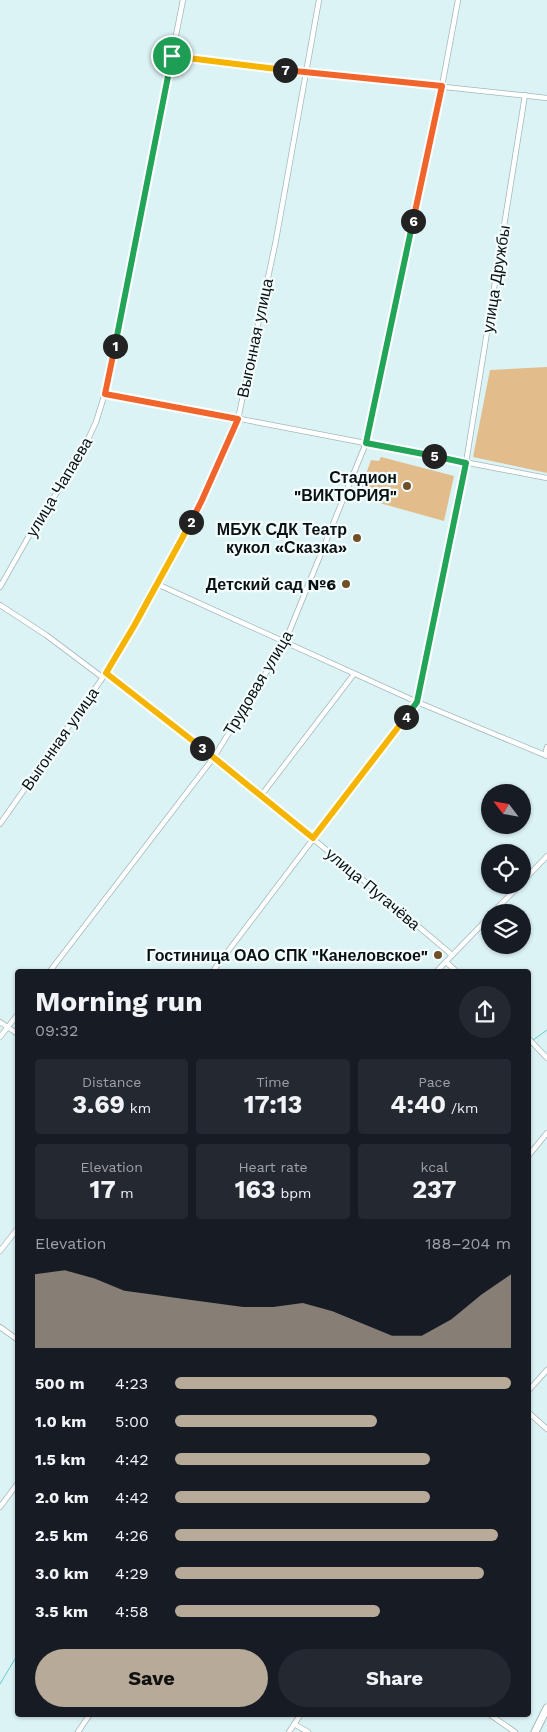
<!DOCTYPE html>
<html lang="en">
<head>
<meta charset="utf-8">
<style>
  :root { --surface:#171b24; --page:#242831; --text:#f1f3f6; --muted:#9ea1a6; --accent:#b7aa98 }
  body { margin:0; font-family:"Work Sans",sans-serif; background:var(--page); color:var(--text); height:100vh; display:flex; flex-direction:column; font-size:19px; white-space:nowrap }
  * { box-sizing:border-box; margin:0 }
  p { font-size:16px; color:var(--muted) }
  .icon { flex:none; width:28px; height:28px; fill:none; stroke:currentColor; stroke-width:2; stroke-linecap:round; stroke-linejoin:round }
  .map { position:relative; flex:1; overflow:hidden }
  .side { position:absolute; left:15px; top:969px; width:516px; height:748px; display:flex; flex-direction:column; background:var(--surface); border-radius:5px; box-shadow:0 1px 4px #0004 }
  .side>* { flex:none }
  .needle { width:32px; rotate:301deg }
  .controls { position:absolute; left:481px; top:784px; display:grid; gap:10px }
  .controls a { display:grid; place-items:center; width:50px; height:50px; border-radius:50%; background:var(--surface); box-shadow:0 1px 4px #0004; font-size:25px }
  .pin { position:absolute; display:grid; place-items:center; width:42px; height:42px; color:#fff; margin:-21px; border:2px solid #fff; border-radius:50%; box-shadow:0 1px 5px #0007 }
  .km { position:absolute; width:25px; height:25px; margin:-12px; border-radius:50%; background:#222; color:#fff; font-size:14px; line-height:25px; text-align:center }
  .round { display:grid; place-items:center; flex:none; width:52px; height:52px; border-radius:26px; background:var(--page) }
  .summary { display:flex; align-items:center; justify-content:space-between; height:85px; padding:0 20px }
  h1 { font-size:28px; font-weight:700; line-height:38px }
  .stats { display:grid; grid-template-columns:repeat(3,1fr); gap:8px; height:85px; padding:5px 20px }
  .stats div { display:grid; align-content:center; border-radius:5px; background:var(--page); text-align:center }
  .stats b { font-size:25px; font-weight:700 }
  .stats small { font-size:14px; font-weight:400 }
  .stats p { font-size:14px }
  .chart { height:140px; padding:10px 20px }
  .chart p { display:flex; justify-content:space-between }
  .chart svg { width:100%; height:90px; margin-top:5px; fill:var(--accent); opacity:.7 }
  .primary-button { display:flex; gap:10px; margin-top:auto; padding:10px 20px }
  .primary-button a { flex:1; height:58px; border-radius:30px; background:var(--accent); color:#111; font-size:20px; font-weight:700; line-height:58px; text-align:center }
  .primary-button a+a { background:var(--page); color:var(--text) }
  ul { padding:0 20px; list-style:none; font-size:16px }
  li { display:grid; grid-template-columns:80px 60px 1fr; align-items:center; height:38px }
  li i { height:12px; border-radius:6px; background:var(--accent) }
  .map>svg:first-child { display:block }
  .green { fill:#e3bc8c }
  .lines { fill:none; stroke-linecap:round; stroke-linejoin:round }
  .stream { stroke:#67cad4; stroke-width:1 }
  .minor-casing { stroke:#a2b8ba; stroke-width:6 }
  .primary-casing { stroke:#a2b8ba; stroke-width:9 }
  .minor { stroke:#fff; stroke-width:4.5 }
  .primary { stroke:#fff; stroke-width:7 }
  .split-1-casing { stroke:#fff; stroke-width:10 }
  .split-2-casing { stroke:#fff; stroke-width:10 }
  .split-3-casing { stroke:#fff; stroke-width:10 }
  .split-4-casing { stroke:#fff; stroke-width:10 }
  .split-5-casing { stroke:#fff; stroke-width:10 }
  .split-6-casing { stroke:#fff; stroke-width:10 }
  .split-7-casing { stroke:#fff; stroke-width:10 }
  .split-8-casing { stroke:#fff; stroke-width:10 }
  .split-1 { stroke:#22a559; stroke-width:6 }
  .split-2 { stroke:#f0652b; stroke-width:6 }
  .split-3 { stroke:#f5b400; stroke-width:6 }
  .split-4 { stroke:#f5b400; stroke-width:6 }
  .split-5 { stroke:#22a559; stroke-width:6 }
  .split-6 { stroke:#22a559; stroke-width:6 }
  .split-7 { stroke:#f0652b; stroke-width:6 }
  .split-8 { stroke:#f5b400; stroke-width:6 }
  .poi-dot { fill:#705026; stroke:#f4fdfe; stroke-width:2 }
  .labels { text-anchor:middle; dominant-baseline:central; stroke-width:4.5; stroke-linejoin:round; paint-order:stroke }
  .street-label { font-size:16px; fill:#091112; stroke:#f4fdfe }
  .poi-label { font-size:16px; font-weight:bold; fill:#091112; stroke:#f4fdfe; text-anchor:end }
</style>
</head>
<body>
<div class="map">
<svg width="547" height="1732" viewBox="0 0 547 1732">
  <rect width="100%" height="100%" fill="#dcf3f5"/>
  <g class="green">
    <polygon points="547,367 547,473 473,457 490,370"/>
    <polygon points="381,457 454,476 444,521 358,497 371,460 379,461"/>
  </g>
  <g class="lines">
    <g class="stream">
      <polyline points="529,1043 547,1030"/>
      <polyline points="0,1684 18,1654"/>
    </g>
    <g class="minor-casing">
      <g id="minor">
        <polyline points="172,56 240,65 547,98"/>
        <polyline points="105,393 547,478"/>
        <polyline points="157,584 417,702 547,756"/>
        <polyline points="0,587 34,527 79,459 96,422 105,393 183,0"/>
        <polyline points="0,605 46,635 102,677"/>
        <path d="M106 673C223 765 339 858 452 955"/>
        <polyline points="545,755 547,747"/>
        <polyline points="260,797 354,674"/>
        <polyline points="0,824 106,673 134,626 202,500 238,419 276,240 319,0"/>
        <polyline points="522,882 547,856"/>
        <polyline points="493,912 520,885"/>
        <polyline points="446,962 456,971"/>
        <polyline points="50,971 214,757 285,642 366,443 442,86 458,0"/>
        <polyline points="213,971 417,702 466,463 525,95"/>
        <polyline points="437,971 490,916"/>
        <polyline points="0,1022 18,1034"/>
        <polyline points="0,1037 18,1014"/>
        <polyline points="529,1039 547,1058"/>
        <polyline points="529,1155 547,1133"/>
        <polyline points="0,1251 18,1228"/>
        <polyline points="0,1327 18,1340"/>
        <polyline points="529,1390 547,1370"/>
        <polyline points="529,1413 547,1429"/>
        <polyline points="0,1507 18,1483"/>
        <polyline points="489,1714 515,1732"/>
        <polyline points="294,1724 308,1732"/>
        <polyline points="78,1732 90,1714"/>
        <polyline points="289,1732 301,1714"/>
      </g>
    </g>
    <g class="primary-casing">
      <polyline id="primary" points="535,1732 547,1708"/>
    </g>
    <use href="#minor" class="minor"/>
    <use href="#primary" class="primary"/>
  </g>
  <g class="lines">
    <g class="split-1-casing">
      <polyline id="split-1" points="115,346 172,56"/>
    </g>
    <g class="split-2-casing">
      <polyline id="split-2" points="115,346 105,394 238,419 202,500 191,522"/>
    </g>
    <g class="split-3-casing">
      <polyline id="split-3" points="191,522 134,626 106,673 202,748"/>
    </g>
    <g class="split-4-casing">
      <polyline id="split-4" points="202,748 313,838 406,717"/>
    </g>
    <g class="split-5-casing">
      <polyline id="split-5" points="406,717 417,702 466,463 434,456"/>
    </g>
    <g class="split-6-casing">
      <polyline id="split-6" points="413,221 366,443 434,456"/>
    </g>
    <g class="split-7-casing">
      <polyline id="split-7" points="285,70 442,86 413,221"/>
    </g>
    <g class="split-8-casing">
      <polyline id="split-8" points="172,56 285,70"/>
    </g>
    <use href="#split-1" class="split-1"/>
    <use href="#split-2" class="split-2"/>
    <use href="#split-3" class="split-3"/>
    <use href="#split-4" class="split-4"/>
    <use href="#split-5" class="split-5"/>
    <use href="#split-6" class="split-6"/>
    <use href="#split-7" class="split-7"/>
    <use href="#split-8" class="split-8"/>
  </g>
  <g class="poi-dot">
    <circle cx="407" cy="486" r="5"/>
    <circle cx="357" cy="538" r="5"/>
    <circle cx="346" cy="584" r="5"/>
    <circle cx="438" cy="955" r="5"/>
  </g>
  <g class="labels">
    <g class="street-label">
      <text transform="translate(496 279) rotate(-81)">улица Дружбы</text>
      <text transform="translate(255 338) rotate(-78)">Выгонная улица</text>
      <text transform="translate(59 487) rotate(-59)">улица Чапаева</text>
      <text transform="translate(258 683) rotate(-59)">Трудовая улица</text>
      <text transform="translate(60 739) rotate(-55)">Выгонная улица</text>
      <text transform="translate(373 889) rotate(40)">улица Пугачёва</text>
    </g>
    <g class="poi-label">
      <text x="397" y="477">Стадион<tspan x="397" dy="18">"ВИКТОРИЯ"</tspan></text>
      <text x="347" y="529">МБУК СДК Театр<tspan x="347" dy="18">кукол «Сказка»</tspan></text>
      <text x="336" y="584">Детский сад №6</text>
      <text x="428" y="955">Гостиница ОАО СПК "Канеловское"</text>
    </g>
  </g>
</svg>
<div class="controls">
<a><svg class="needle" viewBox="-14 -14 28 28"><path d="M0-13l5 13h-10z" fill="#e53935"/><path d="M0 13l5-13h-10z" fill="#9ea1a6"/></svg></a>
<a><svg class="icon" aria-label="locate" viewBox="0 0 24 24"><circle cx="12" cy="12" r="6"/><path d="M12 2v4M12 18v4M2 12h4M18 12h4"/></svg></a>
<a><svg class="icon" aria-label="layers" viewBox="0 0 24 24"><path d="M12 4l9 5-9 5-9-5zM3 14l9 5 9-5"/></svg></a>
</div>
<div class="pin" style="left:172px;top:56px;background:#1e9e55"><svg class="icon" aria-label="arrive" viewBox="0 0 24 24"><path d="M6 21V4h12l-3 4 3 4H6"/></svg></div>
<b class="km" style="left:115px;top:346px">1</b>
<b class="km" style="left:191px;top:522px">2</b>
<b class="km" style="left:202px;top:748px">3</b>
<b class="km" style="left:406px;top:717px">4</b>
<b class="km" style="left:434px;top:456px">5</b>
<b class="km" style="left:413px;top:221px">6</b>
<b class="km" style="left:285px;top:70px">7</b>
<section class="side">
<div class="summary"><div><h1>Morning run</h1><p>09:32</p></div><a class="round"><svg class="icon" aria-label="share" viewBox="0 0 24 24"><path d="M12 15V3M7 8l5-5 5 5M5 13v7h14v-7"/></svg></a></div>
<div class="stats">
<div><p>Distance</p><b>3.69<small> km</small></b></div>
<div><p>Time</p><b>17:13</b></div>
<div><p>Pace</p><b>4:40<small> /km</small></b></div>
</div>
<div class="stats">
<div><p>Elevation</p><b>17<small> m</small></b></div>
<div><p>Heart rate</p><b>163<small> bpm</small></b></div>
<div><p>kcal</p><b>237</b></div>
</div>
<div class="chart"><p><span>Elevation</span>188–204 m</p>
<svg viewBox="0 0 160 44" preserveAspectRatio="none"><path d="M0 44V8L10 6L20 10L30 16L40 18L50 20L60 22L70 24L80 24L90 22L100 26L110 32L120 38L130 38L140 30L150 18L160 8V44z"/></svg>
</div>
<ul>
<li><b>500 m</b>4:23<i style="width:100%"></i></li>
<li><b>1.0 km</b>5:00<i style="width:60%"></i></li>
<li><b>1.5 km</b>4:42<i style="width:76%"></i></li>
<li><b>2.0 km</b>4:42<i style="width:76%"></i></li>
<li><b>2.5 km</b>4:26<i style="width:96%"></i></li>
<li><b>3.0 km</b>4:29<i style="width:92%"></i></li>
<li><b>3.5 km</b>4:58<i style="width:61%"></i></li>
</ul>
<div class="primary-button"><a>Save</a><a>Share</a></div>
</section>
</div>
</body>
</html>
